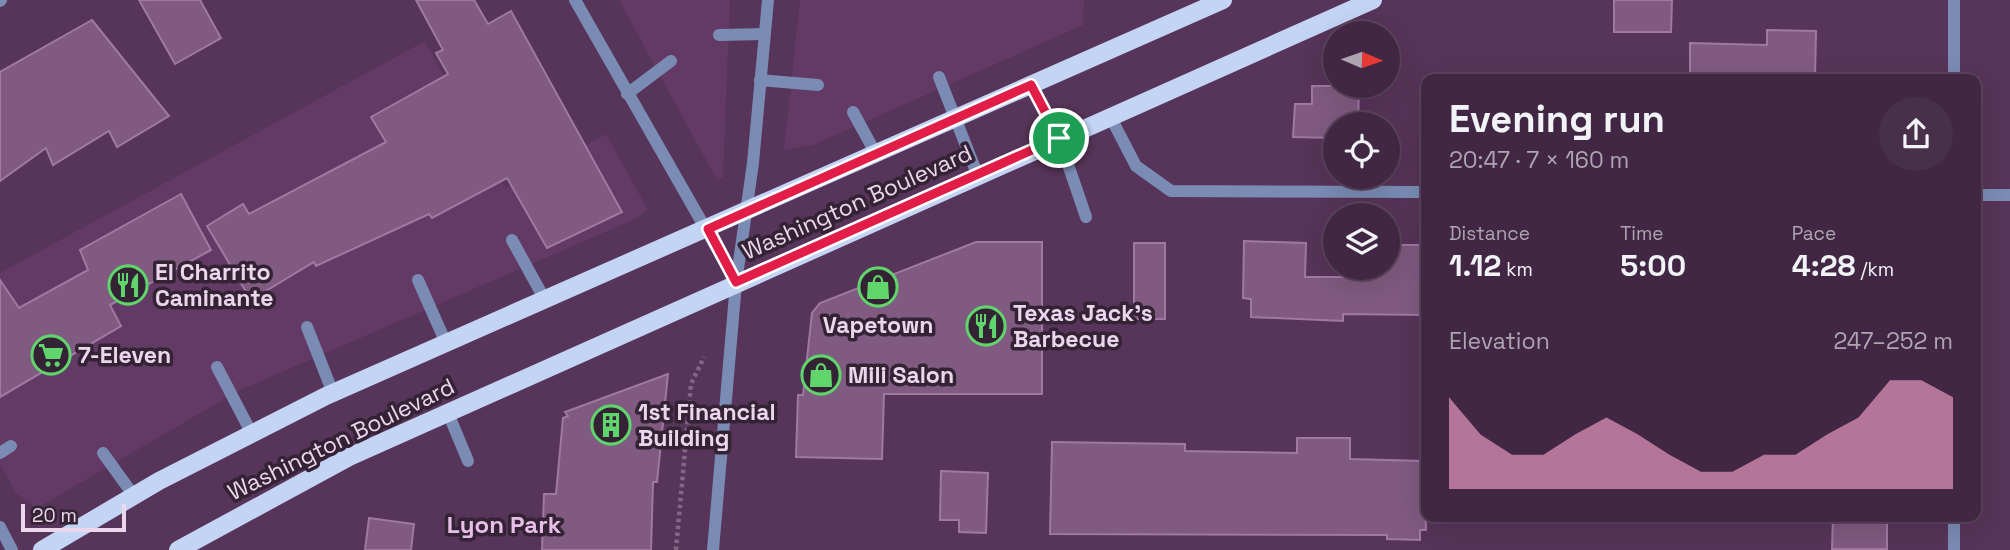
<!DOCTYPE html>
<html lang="en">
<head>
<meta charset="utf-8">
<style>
  :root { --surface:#412743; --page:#482f4a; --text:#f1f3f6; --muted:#aea5b2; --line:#5a445c; --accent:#e797bd }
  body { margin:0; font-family:"Space Grotesk",sans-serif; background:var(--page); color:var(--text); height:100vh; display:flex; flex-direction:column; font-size:26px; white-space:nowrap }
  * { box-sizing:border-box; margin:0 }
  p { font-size:23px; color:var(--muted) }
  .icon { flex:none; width:38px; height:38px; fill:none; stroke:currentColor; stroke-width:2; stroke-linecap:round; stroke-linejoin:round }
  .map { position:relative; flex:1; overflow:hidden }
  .details { position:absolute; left:1421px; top:74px; width:560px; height:448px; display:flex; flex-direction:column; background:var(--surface); border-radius:14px; box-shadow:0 7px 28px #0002,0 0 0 2px var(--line) }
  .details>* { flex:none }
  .needle { width:46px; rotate:92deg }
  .fabs { position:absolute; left:1323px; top:21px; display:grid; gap:14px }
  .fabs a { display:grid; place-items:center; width:77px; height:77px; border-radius:50%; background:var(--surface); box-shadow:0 7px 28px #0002,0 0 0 2px var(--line); font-size:35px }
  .scale { position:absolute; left:21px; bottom:18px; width:105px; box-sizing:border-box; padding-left:7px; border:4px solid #ecd6ec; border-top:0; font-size:19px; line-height:24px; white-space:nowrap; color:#ecd6ec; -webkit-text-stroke:5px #332334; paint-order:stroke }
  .pin { position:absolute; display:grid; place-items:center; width:60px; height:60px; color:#fff; margin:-30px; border:4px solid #fff; border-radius:50%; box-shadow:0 2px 7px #0007 }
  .round { display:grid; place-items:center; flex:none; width:74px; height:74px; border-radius:37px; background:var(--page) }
  .headline { display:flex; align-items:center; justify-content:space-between; height:119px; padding:0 28px }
  h1 { font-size:38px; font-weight:800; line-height:52px }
  .metrics { display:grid; grid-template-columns:repeat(3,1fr); gap:10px; height:119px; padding:7px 28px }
  .metrics div { display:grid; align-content:center }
  .metrics b { font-size:30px; font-weight:800 }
  .metrics small { font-size:19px; font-weight:400 }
  .metrics p { font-size:19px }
  .chart { height:196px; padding:14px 28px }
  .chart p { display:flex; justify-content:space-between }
  .chart svg { width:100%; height:126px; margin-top:7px; fill:var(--accent); opacity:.7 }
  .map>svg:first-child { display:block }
  .built { fill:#633a65 }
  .building { fill:#805a81; stroke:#a079a2; stroke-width:2 }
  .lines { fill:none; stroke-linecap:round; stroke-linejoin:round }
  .path { stroke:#856686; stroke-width:4.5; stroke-dasharray:3.5 3.5; stroke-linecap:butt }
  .minor { stroke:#7a8cb4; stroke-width:12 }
  .major { stroke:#c4d4f4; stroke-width:18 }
  .route-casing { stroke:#fff; stroke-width:14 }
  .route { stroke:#e11d48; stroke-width:9 }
  .labels { text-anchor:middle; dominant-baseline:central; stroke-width:7; stroke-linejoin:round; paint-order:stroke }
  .street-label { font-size:23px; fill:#ecd6ec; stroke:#332334 }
  .poi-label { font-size:23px; font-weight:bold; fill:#ecd6ec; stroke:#332334; text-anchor:start }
  .neighbourhood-label { font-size:24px; font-weight:bold; fill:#e8bde9; stroke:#332334 }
</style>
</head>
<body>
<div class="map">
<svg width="2010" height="550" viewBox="0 0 2010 550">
  <rect width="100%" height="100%" fill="#573459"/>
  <g class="built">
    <polygon points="619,0 730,0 723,177 717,180"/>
    <polygon points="800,0 1084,0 1083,25 813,145 784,150"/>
    <polygon points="425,41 506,188 606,134 648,210 633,220 240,390 37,508 16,493 0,464 0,273"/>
  </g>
  <g class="building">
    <polygon points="139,0 200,0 221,38 175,64"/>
    <polygon points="416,0 474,0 488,24 511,11 622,212 547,248 507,178 432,218 429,214 316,266 314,262 251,300 207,226 243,204 249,214 386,142 371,117 448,74 436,53 443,50"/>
    <polygon points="1614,0 1672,0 1671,32 1614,32"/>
    <polygon points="92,20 169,116 117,147 109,131 53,165 46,148 0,181 0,72"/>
    <polygon points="1767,30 1816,31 1815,79 1690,79 1690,43 1767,45"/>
    <polygon points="1312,86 1359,86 1358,124 1335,124 1335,138 1293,137 1295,104 1312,104"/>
    <polygon points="181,194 211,250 110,305 121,326 0,397 0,280 19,308 88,270 80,250"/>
    <polygon points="1244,241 1306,243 1305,277 1377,277 1377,268 1388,268 1388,245 1424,245 1426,315 1343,314 1343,321 1251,317 1251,299 1243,298"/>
    <polygon points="976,242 1042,242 1042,394 884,394 882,459 796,457 798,395 803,395 812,313 820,303"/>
    <rect x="1134" y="243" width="31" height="76"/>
    <polygon points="668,374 657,482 653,482 651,550 542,550 544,494 556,494 563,418 568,416 565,412"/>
    <polygon points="1297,438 1350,438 1350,459 1424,461 1426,530 1420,530 1420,540 1387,539 1387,535 1050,534 1052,442 1185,444 1185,451 1297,453"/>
    <polygon points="941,471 988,473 986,533 959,532 959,520 940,520"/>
    <polygon points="1833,516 1887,516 1887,549 1832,549"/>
    <polygon points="369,518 414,524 411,550 365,550"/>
  </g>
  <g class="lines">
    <polyline class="path" points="676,550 691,384 704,357"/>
    <g class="minor">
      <polyline points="575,0 736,282"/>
      <polyline points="0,1 1,0"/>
      <polyline points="719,35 765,34"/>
      <polyline points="939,77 978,176"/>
      <polyline points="1954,79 1954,0"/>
      <polyline points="760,80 818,85"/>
      <polyline points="1031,85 1059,138 1086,217"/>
      <polyline points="627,94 671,61"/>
      <polyline points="853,112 876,154"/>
      <polyline points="1110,116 1136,166 1171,191 1426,192"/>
      <polyline points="1976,195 2010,195"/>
      <polyline points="512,240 545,300"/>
      <polyline points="418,280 446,343"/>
      <polyline points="307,327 333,393"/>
      <polyline points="217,367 252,434"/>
      <polyline points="448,413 468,461"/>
      <polyline points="0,453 11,446"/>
      <polyline points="103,453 134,496"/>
      <polyline points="1954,516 1954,550"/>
      <polyline points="0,527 12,550"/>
      <polyline points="713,550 736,283 753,163 768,0"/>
    </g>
    <g class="major">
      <polyline points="42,550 159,481 326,396 1223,0"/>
      <polyline points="178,550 349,457 1373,0"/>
    </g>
  </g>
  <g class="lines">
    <g class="route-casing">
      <polygon id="route" points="1031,85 1059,138 736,282 708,229"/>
    </g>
    <use href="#route" class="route"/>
  </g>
  <defs>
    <g id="restaurant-ring" transform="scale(2.0125)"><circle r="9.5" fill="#332334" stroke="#5fd56b" stroke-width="1.5"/><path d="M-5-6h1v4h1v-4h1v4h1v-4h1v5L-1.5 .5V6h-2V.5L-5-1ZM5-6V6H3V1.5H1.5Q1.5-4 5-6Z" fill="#5fd56b"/></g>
    <g id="shop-ring" transform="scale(2.0125)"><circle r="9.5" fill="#332334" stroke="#5fd56b" stroke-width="1.5"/><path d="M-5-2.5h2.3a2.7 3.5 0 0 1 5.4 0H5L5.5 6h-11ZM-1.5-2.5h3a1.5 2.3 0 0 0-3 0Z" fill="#5fd56b"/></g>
    <g id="supermarket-ring" transform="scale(2.0125)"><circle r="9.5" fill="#332334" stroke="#5fd56b" stroke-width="1.5"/><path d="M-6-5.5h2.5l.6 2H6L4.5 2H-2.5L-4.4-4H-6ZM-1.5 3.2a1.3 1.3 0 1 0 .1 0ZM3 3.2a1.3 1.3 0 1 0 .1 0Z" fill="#5fd56b"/></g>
    <g id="building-ring" transform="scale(2.0125)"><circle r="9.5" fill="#332334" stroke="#5fd56b" stroke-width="1.5"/><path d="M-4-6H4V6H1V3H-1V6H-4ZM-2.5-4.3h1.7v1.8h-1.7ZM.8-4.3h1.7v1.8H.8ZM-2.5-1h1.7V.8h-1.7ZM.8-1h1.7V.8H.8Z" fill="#5fd56b"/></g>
  </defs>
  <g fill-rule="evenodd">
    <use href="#restaurant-ring" x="128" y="285"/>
    <use href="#shop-ring" x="878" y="287"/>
    <use href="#restaurant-ring" x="986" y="326"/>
    <use href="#supermarket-ring" x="51" y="355"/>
    <use href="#shop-ring" x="821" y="375"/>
    <use href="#building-ring" x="611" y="425"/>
  </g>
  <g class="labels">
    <g class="street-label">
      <text transform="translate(857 202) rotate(-24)">Washington Boulevard</text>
      <text transform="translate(341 439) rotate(-26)">Washington Boulevard</text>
    </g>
    <g class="poi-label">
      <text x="155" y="272">El Charrito<tspan x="155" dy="26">Caminante</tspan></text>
      <text x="1013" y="313">Texas Jack's<tspan x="1013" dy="26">Barbecue</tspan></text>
      <text x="878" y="325" text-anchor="middle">Vapetown</text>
      <text x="78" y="355">7-Eleven</text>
      <text x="848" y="375">Mili Salon</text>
      <text x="638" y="412">1st Financial<tspan x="638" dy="26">Building</tspan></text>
    </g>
    <g class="neighbourhood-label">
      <text x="504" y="524">Lyon Park</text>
    </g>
  </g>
</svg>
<div class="fabs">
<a><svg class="needle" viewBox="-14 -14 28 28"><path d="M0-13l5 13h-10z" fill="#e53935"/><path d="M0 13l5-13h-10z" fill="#aea5b2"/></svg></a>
<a><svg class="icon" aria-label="locate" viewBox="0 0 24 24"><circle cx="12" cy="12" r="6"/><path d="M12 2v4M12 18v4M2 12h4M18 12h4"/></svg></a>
<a><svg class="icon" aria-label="layers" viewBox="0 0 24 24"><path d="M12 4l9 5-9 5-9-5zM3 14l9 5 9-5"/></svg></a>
</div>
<div class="scale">20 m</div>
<div class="pin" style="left:1059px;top:138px;background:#1e9e55"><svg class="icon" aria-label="arrive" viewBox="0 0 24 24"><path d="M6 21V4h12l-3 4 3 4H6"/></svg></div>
<section class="details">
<div class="headline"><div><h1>Evening run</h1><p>20:47 · 7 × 160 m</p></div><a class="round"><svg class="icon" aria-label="share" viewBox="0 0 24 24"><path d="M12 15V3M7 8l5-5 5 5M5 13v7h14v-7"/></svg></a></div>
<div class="metrics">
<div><p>Distance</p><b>1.12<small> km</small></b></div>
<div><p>Time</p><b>5:00</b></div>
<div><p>Pace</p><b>4:28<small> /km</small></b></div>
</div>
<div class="chart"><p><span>Elevation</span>247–252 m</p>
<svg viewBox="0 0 160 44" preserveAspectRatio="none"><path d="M0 44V12L10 25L20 32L30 32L40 25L50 19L60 25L70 32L80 38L90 38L100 32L110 32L120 25L130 19L140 6L150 6L160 12V44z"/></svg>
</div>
</section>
</div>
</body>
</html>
